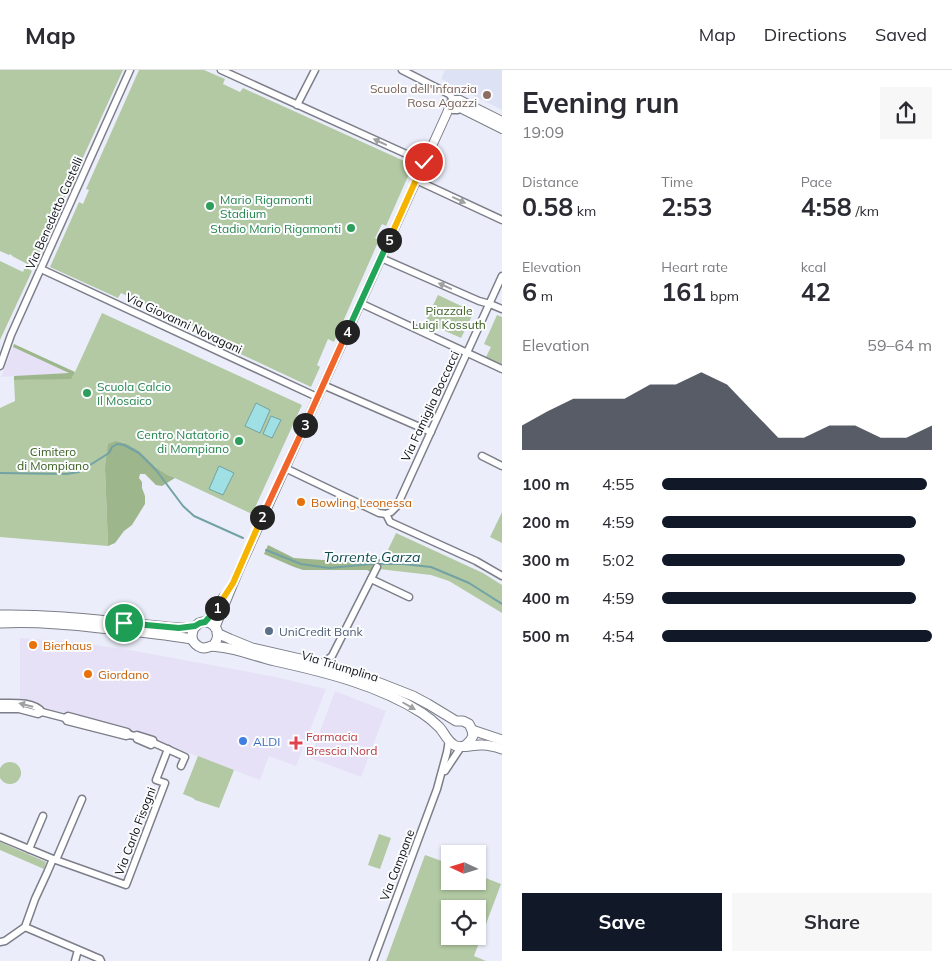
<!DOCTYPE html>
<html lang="en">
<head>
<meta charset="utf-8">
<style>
  :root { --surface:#fff; --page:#f7f7f7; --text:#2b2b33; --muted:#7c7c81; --line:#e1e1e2; --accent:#111827 }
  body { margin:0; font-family:Mulish,sans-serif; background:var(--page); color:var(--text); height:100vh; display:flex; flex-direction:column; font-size:19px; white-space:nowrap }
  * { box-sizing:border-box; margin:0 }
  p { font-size:16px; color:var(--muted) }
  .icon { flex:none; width:28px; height:28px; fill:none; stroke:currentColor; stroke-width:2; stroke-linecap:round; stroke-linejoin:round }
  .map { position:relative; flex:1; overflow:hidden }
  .sheet { display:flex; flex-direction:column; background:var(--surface); width:450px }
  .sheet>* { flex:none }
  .needle { width:32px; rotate:274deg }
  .tools { position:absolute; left:441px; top:775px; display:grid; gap:10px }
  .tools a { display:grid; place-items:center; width:45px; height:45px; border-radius:0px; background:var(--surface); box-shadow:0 1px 4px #0004; font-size:25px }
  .pin { position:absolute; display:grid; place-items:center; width:42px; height:42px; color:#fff; margin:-21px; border:2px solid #fff; border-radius:50%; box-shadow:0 1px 5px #0007 }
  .km { position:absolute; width:25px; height:25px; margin:-12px; border-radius:50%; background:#222; color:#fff; font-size:14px; line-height:25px; text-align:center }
  .round { display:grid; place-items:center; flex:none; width:52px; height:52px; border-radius:0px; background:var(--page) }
  .head { display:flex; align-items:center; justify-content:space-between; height:85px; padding:0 20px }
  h1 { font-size:28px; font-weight:700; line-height:38px }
  .figures { display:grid; grid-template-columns:repeat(3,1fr); gap:8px; height:85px; padding:5px 20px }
  .figures div { display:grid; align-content:center }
  .figures b { font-size:25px; font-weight:700 }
  .figures small { font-size:14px; font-weight:400 }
  .figures p { font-size:14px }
  .chart { height:140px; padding:10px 20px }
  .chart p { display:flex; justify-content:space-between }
  .chart svg { width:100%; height:90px; margin-top:5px; fill:var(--accent); opacity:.7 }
  .cta { display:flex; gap:10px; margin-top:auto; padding:10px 20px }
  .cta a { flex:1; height:58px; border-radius:0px; background:var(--accent); color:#fff; font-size:20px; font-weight:700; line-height:58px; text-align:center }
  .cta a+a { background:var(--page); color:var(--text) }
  ul { padding:0 20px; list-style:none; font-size:16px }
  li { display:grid; grid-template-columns:80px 60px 1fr; align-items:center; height:38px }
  li i { height:12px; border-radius:6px; background:var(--accent) }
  header { display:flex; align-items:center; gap:30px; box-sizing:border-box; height:70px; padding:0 25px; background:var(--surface); border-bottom:1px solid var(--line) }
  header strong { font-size:24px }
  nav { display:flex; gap:28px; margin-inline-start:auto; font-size:18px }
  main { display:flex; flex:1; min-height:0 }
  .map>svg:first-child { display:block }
  .commercial { fill:#e6e1f7 }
  .industrial { fill:#e7e1f7 }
  .built { fill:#dde2f4 }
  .green { fill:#b2c9a3; fill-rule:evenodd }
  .forest { fill:#9db68b }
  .water { fill:#9ee0e3; stroke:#73a2a5 }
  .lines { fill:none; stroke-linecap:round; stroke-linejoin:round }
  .stream { stroke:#73a2a5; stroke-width:2 }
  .minor-casing { stroke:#7c7f89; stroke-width:9 }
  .tertiary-casing { stroke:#7c7f89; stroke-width:10 }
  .secondary-casing { stroke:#7c7f89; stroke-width:11 }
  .minor { stroke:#fff; stroke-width:6 }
  .tertiary { stroke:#fff; stroke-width:8 }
  .secondary { stroke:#fff; stroke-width:9 }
  .oneway { fill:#9fa0a1 }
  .split-1-casing { stroke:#fff; stroke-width:10 }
  .split-2-casing { stroke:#fff; stroke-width:10 }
  .split-3-casing { stroke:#fff; stroke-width:10 }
  .split-4-casing { stroke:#fff; stroke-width:10 }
  .split-5-casing { stroke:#fff; stroke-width:10 }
  .split-6-casing { stroke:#fff; stroke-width:10 }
  .split-1 { stroke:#22a559; stroke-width:6 }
  .split-2 { stroke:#f5b400; stroke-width:6 }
  .split-3 { stroke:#f0652b; stroke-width:6 }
  .split-4 { stroke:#f0652b; stroke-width:6 }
  .split-5 { stroke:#22a559; stroke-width:6 }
  .split-6 { stroke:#f5b400; stroke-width:6 }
  .education-dot { fill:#8d6e63; stroke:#fbfcfe; stroke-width:2 }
  .leisure-dot { fill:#2e9e5b; stroke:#fbfcfe; stroke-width:2 }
  .food-dot { fill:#e8710a; stroke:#fbfcfe; stroke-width:2 }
  .service-dot { fill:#5c6f8a; stroke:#fbfcfe; stroke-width:2 }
  .shop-dot { fill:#3f7fe0; stroke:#fbfcfe; stroke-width:2 }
  .health-dot { fill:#e0444e; stroke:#fbfcfe; stroke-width:2 }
  .labels { text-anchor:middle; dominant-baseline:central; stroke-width:4; stroke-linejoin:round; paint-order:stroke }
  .education-label { font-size:12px; fill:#785e54; stroke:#fbfcfe; text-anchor:end }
  .leisure-label { font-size:12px; fill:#27864d; stroke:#fbfcfe; text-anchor:start }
  .street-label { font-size:12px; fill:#101115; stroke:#fbfcfe }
  .park-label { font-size:12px; fill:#3f6023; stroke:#fbfcfe }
  .food-label { font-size:12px; fill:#c56008; stroke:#fbfcfe; text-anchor:start }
  .service-label { font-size:12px; fill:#4e5e75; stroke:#fbfcfe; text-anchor:start }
  .health-label { font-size:12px; fill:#be3a42; stroke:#fbfcfe; text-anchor:start }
  .shop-label { font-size:12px; fill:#366cbe; stroke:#fbfcfe; text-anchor:start }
  .water-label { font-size:14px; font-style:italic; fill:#0c494c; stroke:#fbfcfe }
</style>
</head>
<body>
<header>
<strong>Map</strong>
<nav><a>Map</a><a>Directions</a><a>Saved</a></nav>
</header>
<main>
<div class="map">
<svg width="502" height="891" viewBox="0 0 502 891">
  <rect width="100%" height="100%" fill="#ebeefa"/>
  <g class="commercial">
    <polygon points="20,568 74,572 130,580 276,607 326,619 296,696 269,686 260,710 136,663 20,631"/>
    <polygon points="335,621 386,641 361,707 310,688"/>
  </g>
  <polygon class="industrial" points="13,277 71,303 1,307"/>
  <polygon class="built" points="445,0 502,0 502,40 441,9"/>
  <g class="green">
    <polygon points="0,0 123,0 33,197 12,186 11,184 9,185 0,181"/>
    <polygon points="139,0 204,0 225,9 223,14 240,22 243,18 413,95 386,156 382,154 375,168 379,170 334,272 328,269 317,295 320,297 311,317 204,267 206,262 121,223 118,228 50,197 79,132 83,134 89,120 86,119"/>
    <polygon points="0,191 23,202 25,197 32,201 0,270"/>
    <polygon points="438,225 474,242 461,268 425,252"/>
    <polygon points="102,243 302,335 252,444 162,402 133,377 123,372 116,371 105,399 108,476 0,467 0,338 15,331 14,310 71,308 75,302"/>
    <polygon points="497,245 502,247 502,294 486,287 491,277 484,274"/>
    <polygon points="502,442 502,473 490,467"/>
    <polygon points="396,463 483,503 502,515 502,543 449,511 431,505 379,499"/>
    <polygon points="198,686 234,700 219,738 195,730 193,728 183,724"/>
    <circle cx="10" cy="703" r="11"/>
    <polygon points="379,764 391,768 380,799 368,795"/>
    <polygon points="0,772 46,792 44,799 0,780"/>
    <path d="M425 785 450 794V811H478V805L501 814 474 886 486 891H386ZM450 839H478V866H450Z"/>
  </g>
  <g class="forest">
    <polygon points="14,274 75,302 71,309 14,310 14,306 69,303 13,277"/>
    <path d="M116 371C136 373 146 390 161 401 165 404 171 406 175 408L162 416 156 415 145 404H140L139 408 142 412V418L145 426V434L132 455 124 461 115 473 108 476 105 399 108 374Z"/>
    <polygon points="268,475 294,488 323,490 381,489 373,503 367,500 303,500 294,497 264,484"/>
  </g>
  <g class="water">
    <polygon points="256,333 270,340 260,363 245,356"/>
    <polygon points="271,346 281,350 272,368 263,364"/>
    <polygon points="219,396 234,403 223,425 209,419"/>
  </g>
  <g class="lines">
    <g class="stream">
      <polyline points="0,403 66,404 79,402 109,383 112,377 117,374 124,375 139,383 156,400 183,436 194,446 243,468"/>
      <polyline points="266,480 301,494 329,498 372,494 403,494 431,497 469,513 502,534"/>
    </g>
    <g class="minor-casing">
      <g id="minor">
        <polyline points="221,0 424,92"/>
        <polyline points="402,0 449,24 453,29 459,29 461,31 462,35 458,40 453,40 450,36 450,33 453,29"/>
        <polyline points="297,35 315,0"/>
        <polyline points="416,110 502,150"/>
        <polyline points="381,188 479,231 490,234 502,239"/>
        <polyline points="41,199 317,327"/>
        <polyline points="360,233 502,299"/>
        <polyline points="0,296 11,265 130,0"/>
        <polyline points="323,315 431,362"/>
        <polyline points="482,386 502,396"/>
        <polyline points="285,398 379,443 386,444 390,452 476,491 502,506"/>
        <polyline points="386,444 391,442 397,436 502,206"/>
        <polyline points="371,509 409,527"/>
        <polyline points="322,594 332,586 377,497"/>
        <path d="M0 633C12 633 34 631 42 642L38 644 19 639H0"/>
        <polyline points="42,642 65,648"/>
        <polygon points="68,646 127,662 130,665 126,666 67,651 65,648"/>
        <polyline points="130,665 135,666 137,665 153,670 154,673 185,687 181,696"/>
        <polyline points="137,669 151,675 154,673"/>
        <polyline points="445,701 461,677"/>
        <polyline points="0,767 53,789 126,815 165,713 156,710 168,679"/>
        <polyline points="29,779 43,746"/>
        <polyline points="56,790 82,729"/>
        <polyline points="25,857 100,889 101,891"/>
        <polyline points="0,872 5,871 25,857 35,829 47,803 53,789"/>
        <polyline points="75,891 78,880"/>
        <polyline points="373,891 437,719 447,682 449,670"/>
      </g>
    </g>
    <g class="tertiary-casing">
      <g id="tertiary">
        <polyline points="460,30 502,51"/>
        <polyline points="460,38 502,59"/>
        <polyline points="205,552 215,540 223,527"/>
        <polyline points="215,558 239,500 447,43 450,35"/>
      </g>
    </g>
    <g class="secondary-casing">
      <g id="secondary">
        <path d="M0 545C60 544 119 553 179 558 184 557 191 558 196 556 197 555 198 554 199 553 206 550 214 553 217 560 219 566 217 571 213 576"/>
        <path d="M0 553C34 551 67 554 100 558 131 561 162 564 192 569"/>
        <path d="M195 556C191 563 190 571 198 576 204 580 207 577 212 576 213 576 219 577 220 577 239 579 257 587 275 591 325 602 378 615 422 643 428 647 434 652 439 657 444 662 447 671 454 675 460 679 475 674 483 675 490 675 496 677 502 679"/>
        <polyline points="217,563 230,569 252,578 322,594 362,606 413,626 428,634 456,651 463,651 469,654 472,660 473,666 470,671 466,675"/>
        <polyline points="472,660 502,670"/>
      </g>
    </g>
    <use href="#minor" class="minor"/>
    <use href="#tertiary" class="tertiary"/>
    <use href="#secondary" class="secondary"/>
  </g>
  <defs><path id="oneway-solid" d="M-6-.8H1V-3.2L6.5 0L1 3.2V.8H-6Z" transform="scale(1.25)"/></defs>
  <g class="oneway">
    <use href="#oneway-solid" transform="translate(380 72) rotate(-155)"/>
    <use href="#oneway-solid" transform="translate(459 130) rotate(25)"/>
    <use href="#oneway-solid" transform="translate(445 216) rotate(-156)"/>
    <use href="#oneway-solid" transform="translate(26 635) rotate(-166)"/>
    <use href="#oneway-solid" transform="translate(409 636) rotate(30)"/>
  </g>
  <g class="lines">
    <g class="split-1-casing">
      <polyline id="split-1" points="124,553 179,558 195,556 200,553 205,552 217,538"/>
    </g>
    <g class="split-2-casing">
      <polyline id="split-2" points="217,538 233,513 262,447"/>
    </g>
    <g class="split-3-casing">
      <polyline id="split-3" points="262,447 305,355"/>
    </g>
    <g class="split-4-casing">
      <polyline id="split-4" points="305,355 347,262"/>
    </g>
    <g class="split-5-casing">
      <polyline id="split-5" points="347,262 389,170"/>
    </g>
    <g class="split-6-casing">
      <polyline id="split-6" points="389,170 424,92"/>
    </g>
    <use href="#split-1" class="split-1"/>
    <use href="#split-2" class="split-2"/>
    <use href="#split-3" class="split-3"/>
    <use href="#split-4" class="split-4"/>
    <use href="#split-5" class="split-5"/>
    <use href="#split-6" class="split-6"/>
  </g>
  <circle class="education-dot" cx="487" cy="25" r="5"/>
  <g class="leisure-dot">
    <circle cx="210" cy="136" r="5"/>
    <circle cx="351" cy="158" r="5"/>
    <circle cx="87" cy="323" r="5"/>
    <circle cx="239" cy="371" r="5"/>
  </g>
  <g class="food-dot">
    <circle cx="301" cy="432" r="5"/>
    <circle cx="33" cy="575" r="5"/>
    <circle cx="88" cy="604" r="5"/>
  </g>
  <circle class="service-dot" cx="269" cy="561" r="5"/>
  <circle class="shop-dot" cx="243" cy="671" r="5"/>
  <path class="health-dot" d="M293.5 665.5h5v5h5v5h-5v5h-5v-5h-5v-5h5z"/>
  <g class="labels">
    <g class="education-label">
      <text x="477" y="18">Scuola dell'Infanzia<tspan x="477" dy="14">Rosa Agazzi</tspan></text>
    </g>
    <g class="leisure-label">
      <text x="220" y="129">Mario Rigamonti<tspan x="220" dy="14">Stadium</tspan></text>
      <text x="341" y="158" text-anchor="end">Stadio Mario Rigamonti</text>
      <text x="97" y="316">Scuola Calcio<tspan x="97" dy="14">Il Mosaico</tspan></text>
      <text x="229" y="364" text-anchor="end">Centro Natatorio<tspan x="229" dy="14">di Mompiano</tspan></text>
    </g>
    <g class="street-label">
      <text transform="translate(54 143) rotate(-66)">Via Benedetto Castelli</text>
      <text transform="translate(184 253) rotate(25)">Via Giovanni Novagani</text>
      <text transform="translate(430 336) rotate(-65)">Via Famiglia Boccacci</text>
      <text transform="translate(340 596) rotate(17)">Via Triumplina</text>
      <text transform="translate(135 761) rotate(-69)">Via Carlo Fisogni</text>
      <text transform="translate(397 795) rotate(-69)">Via Campane</text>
    </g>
    <g class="park-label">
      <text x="449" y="240">Piazzale<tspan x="449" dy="14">Luigi Kossuth</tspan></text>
      <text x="53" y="381">Cimitero<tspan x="53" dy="14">di Mompiano</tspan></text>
    </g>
    <g class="food-label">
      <text x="311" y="432">Bowling Leonessa</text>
      <text x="43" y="575">Bierhaus</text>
      <text x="98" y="604">Giordano</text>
    </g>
    <g class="service-label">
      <text x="279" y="561">UniCredit Bank</text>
    </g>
    <g class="health-label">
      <text x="306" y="666">Farmacia<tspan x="306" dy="14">Brescia Nord</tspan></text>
    </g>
    <g class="shop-label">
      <text x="253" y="671">ALDI</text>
    </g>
    <g class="water-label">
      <text x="372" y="487">Torrente Garza</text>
    </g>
  </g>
</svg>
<div class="tools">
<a><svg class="needle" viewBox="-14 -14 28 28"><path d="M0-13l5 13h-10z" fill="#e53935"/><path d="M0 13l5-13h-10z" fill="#7c7c81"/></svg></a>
<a><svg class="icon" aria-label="locate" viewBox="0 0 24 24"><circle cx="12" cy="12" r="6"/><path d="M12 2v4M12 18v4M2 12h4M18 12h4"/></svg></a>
</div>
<div class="pin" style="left:124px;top:553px;background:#1e9e55"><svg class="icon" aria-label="arrive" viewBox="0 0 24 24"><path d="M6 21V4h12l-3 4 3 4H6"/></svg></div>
<div class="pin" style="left:424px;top:92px;background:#d93025"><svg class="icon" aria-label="check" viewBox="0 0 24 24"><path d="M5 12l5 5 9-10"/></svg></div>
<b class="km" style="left:217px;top:538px">1</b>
<b class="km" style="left:262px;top:447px">2</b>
<b class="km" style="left:305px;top:355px">3</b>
<b class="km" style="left:347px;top:262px">4</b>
<b class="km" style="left:389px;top:170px">5</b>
</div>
<section class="sheet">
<div class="head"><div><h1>Evening run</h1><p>19:09</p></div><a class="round"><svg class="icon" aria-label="share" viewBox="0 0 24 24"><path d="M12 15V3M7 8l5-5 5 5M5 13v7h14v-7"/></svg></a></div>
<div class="figures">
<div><p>Distance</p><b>0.58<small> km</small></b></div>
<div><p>Time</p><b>2:53</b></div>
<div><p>Pace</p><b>4:58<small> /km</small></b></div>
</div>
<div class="figures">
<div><p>Elevation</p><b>6<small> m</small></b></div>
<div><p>Heart rate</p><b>161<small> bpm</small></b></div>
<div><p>kcal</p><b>42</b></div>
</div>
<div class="chart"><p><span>Elevation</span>59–64 m</p>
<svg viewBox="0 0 160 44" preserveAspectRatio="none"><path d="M0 44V32L10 25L20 19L30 19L40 19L50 12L60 12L70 6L80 12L90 25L100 38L110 38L120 32L130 32L140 38L150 38L160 32V44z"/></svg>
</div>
<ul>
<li><b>100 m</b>4:55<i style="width:98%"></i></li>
<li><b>200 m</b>4:59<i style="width:94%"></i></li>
<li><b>300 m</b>5:02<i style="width:90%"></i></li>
<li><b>400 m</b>4:59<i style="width:94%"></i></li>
<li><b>500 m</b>4:54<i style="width:100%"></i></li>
</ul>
<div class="cta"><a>Save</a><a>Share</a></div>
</section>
</main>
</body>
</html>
